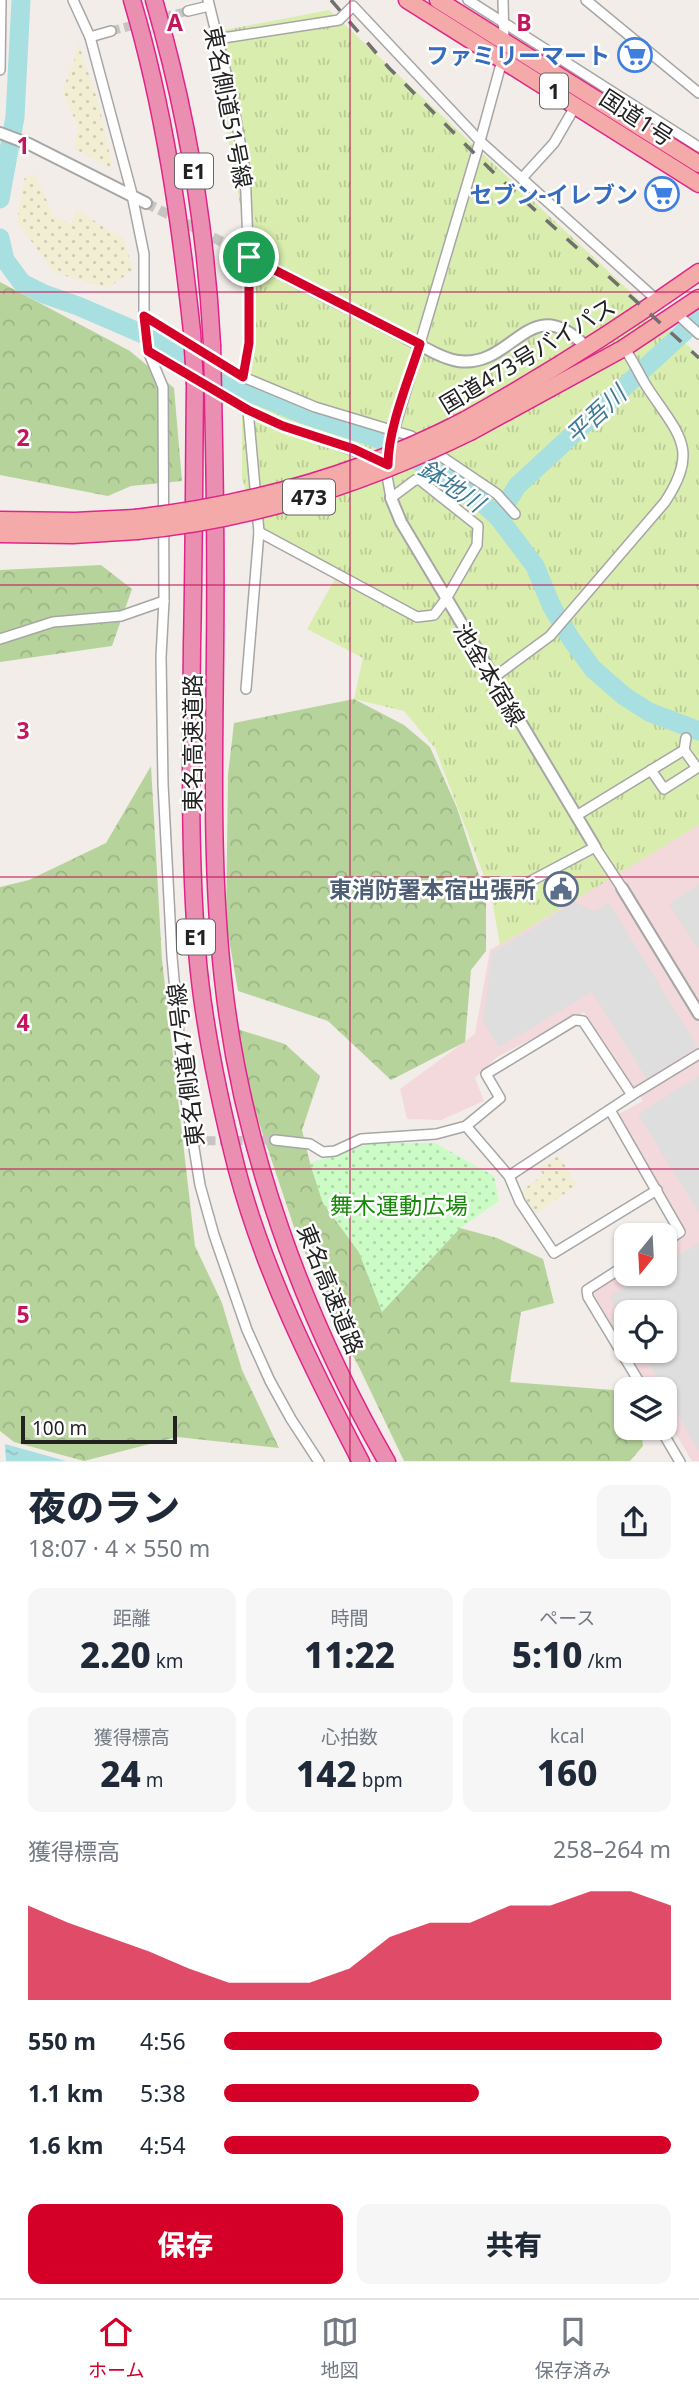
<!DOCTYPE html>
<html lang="ja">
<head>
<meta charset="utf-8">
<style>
  :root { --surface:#fff; --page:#f6f6f7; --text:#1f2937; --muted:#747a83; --line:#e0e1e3; --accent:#d40028 }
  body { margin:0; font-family:"Noto Sans","Noto Sans JP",sans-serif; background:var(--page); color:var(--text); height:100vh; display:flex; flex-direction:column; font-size:26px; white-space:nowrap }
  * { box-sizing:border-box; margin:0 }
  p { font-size:23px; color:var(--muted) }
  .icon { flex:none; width:38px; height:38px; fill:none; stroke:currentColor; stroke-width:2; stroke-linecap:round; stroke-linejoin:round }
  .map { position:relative; height:1462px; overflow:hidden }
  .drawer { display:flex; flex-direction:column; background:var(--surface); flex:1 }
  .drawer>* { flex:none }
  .needle { width:46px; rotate:198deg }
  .controls { position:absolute; left:614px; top:1223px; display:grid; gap:14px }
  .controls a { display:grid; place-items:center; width:63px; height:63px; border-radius:14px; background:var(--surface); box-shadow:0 2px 5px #0004; font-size:35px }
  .scale { position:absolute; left:21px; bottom:18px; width:156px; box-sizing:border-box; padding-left:7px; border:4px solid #222; border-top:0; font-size:19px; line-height:24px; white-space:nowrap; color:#222; -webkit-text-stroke:5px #fff; paint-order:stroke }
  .pin { position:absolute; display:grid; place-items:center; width:60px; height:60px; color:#fff; margin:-30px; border:4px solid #fff; border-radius:50%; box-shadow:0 2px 7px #0007 }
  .round { display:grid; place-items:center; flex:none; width:74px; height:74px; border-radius:14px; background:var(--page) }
  .summary { display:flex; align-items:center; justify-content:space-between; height:119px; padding:0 28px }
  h1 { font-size:38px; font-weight:800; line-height:52px }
  .metrics { display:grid; grid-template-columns:repeat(3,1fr); gap:10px; height:119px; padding:7px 28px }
  .metrics div { display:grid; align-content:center; border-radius:14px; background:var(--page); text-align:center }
  .metrics b { font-size:35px; font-weight:800 }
  .metrics small { font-size:19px; font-weight:400 }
  .metrics p { font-size:19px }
  .chart { height:196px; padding:14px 28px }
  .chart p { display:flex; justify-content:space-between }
  .chart svg { width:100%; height:126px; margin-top:7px; fill:var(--accent); opacity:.7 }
  .button { display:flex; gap:14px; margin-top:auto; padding:14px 28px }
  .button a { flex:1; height:80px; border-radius:14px; background:var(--accent); color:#fff; font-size:28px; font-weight:800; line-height:80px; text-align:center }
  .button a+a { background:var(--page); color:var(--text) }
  ul { padding:0 28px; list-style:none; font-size:23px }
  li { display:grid; grid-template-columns:112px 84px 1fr; align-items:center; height:52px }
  li i { height:18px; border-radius:9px; background:var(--accent) }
  .tab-bar { display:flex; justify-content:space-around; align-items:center; height:98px; border-top:2px solid var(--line); background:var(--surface); font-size:19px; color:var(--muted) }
  .tab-bar a { display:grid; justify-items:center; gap:4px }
  .tab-bar .current { color:var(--accent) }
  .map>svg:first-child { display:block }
  .commercial { fill:#f3d8dc }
  .farmland { fill:url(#farmland-dots) }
  .grass { fill:url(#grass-tufts) }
  .forest { fill:url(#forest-crowns) }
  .park { fill:url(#park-dots) }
  .parking { fill:#dedede }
  .water { fill:url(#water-ripples) }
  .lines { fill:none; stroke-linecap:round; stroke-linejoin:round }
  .river { stroke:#a8dfe1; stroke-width:19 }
  .minor-tunnel { stroke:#c8c4c1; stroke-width:9; stroke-dasharray:9 4.5; stroke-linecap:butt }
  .tertiary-tunnel { stroke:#c8c4c1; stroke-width:10; stroke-dasharray:10 5; stroke-linecap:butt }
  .minor-casing { stroke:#a6a6a6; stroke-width:12 }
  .tertiary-casing { stroke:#a6a6a6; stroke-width:14 }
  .trunk-casing { stroke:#e22489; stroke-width:19 }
  .motorway-casing { stroke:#e22489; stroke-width:19 }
  .minor { stroke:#fff; stroke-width:9 }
  .tertiary { stroke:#fff; stroke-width:10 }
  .trunk { stroke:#f5aaaa; stroke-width:16 }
  .motorway { stroke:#eb8fb2; stroke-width:16 }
  .rail { stroke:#707070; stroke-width:3.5; stroke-dasharray:14 14; stroke-linecap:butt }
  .trunk-bridge-casing { stroke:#e22489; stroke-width:19; stroke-linecap:butt }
  .motorway-bridge-casing { stroke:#e22489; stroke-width:19; stroke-linecap:butt }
  .trunk-bridge { stroke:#f5aaaa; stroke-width:16 }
  .motorway-bridge { stroke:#eb8fb2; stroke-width:16 }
  .route-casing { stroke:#fff; stroke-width:14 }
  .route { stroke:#d40028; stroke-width:9 }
  .grid { fill:none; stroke:#c2185b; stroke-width:2; stroke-opacity:0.55 }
  .labels { text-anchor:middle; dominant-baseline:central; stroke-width:5; stroke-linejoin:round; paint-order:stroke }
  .shield { fill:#fff; stroke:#646464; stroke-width:2 }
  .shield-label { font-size:21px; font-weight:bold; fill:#222 }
  .shop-label { font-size:23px; font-weight:bold; fill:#366cbe; stroke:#fff; text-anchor:end }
  .street-label { font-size:23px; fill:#222; stroke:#fff }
  .service-label { font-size:23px; font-weight:bold; fill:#4e5e75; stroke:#fff; text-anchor:end }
  .park-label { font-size:23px; fill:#168808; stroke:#fff }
  .water-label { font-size:24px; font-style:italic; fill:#3e7b96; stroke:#fff }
  .grid-label { font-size:23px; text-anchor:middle; font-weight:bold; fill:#c2185b; stroke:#fff; stroke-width:5; stroke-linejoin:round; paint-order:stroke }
</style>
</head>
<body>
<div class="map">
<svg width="699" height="1462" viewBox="0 0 699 1462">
  <defs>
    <pattern id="farmland-dots" width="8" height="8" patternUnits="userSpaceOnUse" patternTransform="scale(1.75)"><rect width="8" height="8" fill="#f1eed4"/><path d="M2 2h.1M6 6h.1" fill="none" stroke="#ceccb6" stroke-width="1.8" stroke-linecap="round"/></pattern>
    <pattern id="grass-tufts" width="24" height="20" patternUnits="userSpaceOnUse" patternTransform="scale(1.75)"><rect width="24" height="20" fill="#d9edae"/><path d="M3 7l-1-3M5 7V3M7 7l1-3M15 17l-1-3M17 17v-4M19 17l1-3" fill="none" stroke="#bacb95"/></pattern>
    <pattern id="forest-crowns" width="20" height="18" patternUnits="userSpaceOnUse" patternTransform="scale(1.75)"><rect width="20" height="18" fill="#b7d39c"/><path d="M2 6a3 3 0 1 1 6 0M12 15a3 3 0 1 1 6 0" fill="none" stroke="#9db586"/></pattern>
    <pattern id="park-dots" width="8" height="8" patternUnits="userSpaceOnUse" patternTransform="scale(1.75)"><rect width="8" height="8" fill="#ccfcc6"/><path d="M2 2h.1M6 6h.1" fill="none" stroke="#afd8aa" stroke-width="1.8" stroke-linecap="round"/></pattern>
    <pattern id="water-ripples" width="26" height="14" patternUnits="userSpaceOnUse" patternTransform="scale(1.75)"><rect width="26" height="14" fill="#a8dfe1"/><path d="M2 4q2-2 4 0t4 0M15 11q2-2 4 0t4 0" fill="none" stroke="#90bfc1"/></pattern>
  </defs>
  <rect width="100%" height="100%" fill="#f2ede9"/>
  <polygon class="commercial" points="699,825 699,1461 692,1461 665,1416 665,1390 650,1389 627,1351 665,1351 665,1312 626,1312 626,1350 591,1289 626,1266 626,1274 665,1274 665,1241 682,1230 617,1115 643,1101 584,1012 497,1057 475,1078 484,1101 441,1120 407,1119 400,1089 475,1034 490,950"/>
  <g class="farmland">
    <polygon points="78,42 99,105 113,170 75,149 78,126 64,96 64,86 74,61"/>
    <polygon points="34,173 54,216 71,224 77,209 111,232 123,237 133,270 108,288 55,273 17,222 24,179"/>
    <polygon points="559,1156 577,1185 535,1214 520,1192 543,1175 539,1167"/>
  </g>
  <polygon class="grass" points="329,10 699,356 699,825 500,945 491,894 435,748 404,711 354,699 363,658 307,629 336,577 265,540 242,479 242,215 209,33"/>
  <g class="forest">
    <polygon points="0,282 130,351 174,388 182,481 131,486 108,496 0,475"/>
    <polygon points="101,565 132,589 112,646 0,662 0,570"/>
    <polygon points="354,699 404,725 430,747 457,808 486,897 486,951 471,970 465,1042 391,1080 328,1021 238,991 226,922 228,775 234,723"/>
    <polygon points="151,766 162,960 195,1246 222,1303 242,1370 279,1448 177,1437 84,1461 14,1442 0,1431 0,887 29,880 106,843"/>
    <polygon points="237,1029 285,1044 320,1076 302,1130 310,1163 323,1203 359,1252 382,1311 460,1228 497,1238 543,1259 554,1303 521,1312 510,1382 626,1391 626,1428 641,1428 643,1446 630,1461 404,1461 359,1367 333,1319 294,1227 254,1108"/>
  </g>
  <polygon class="park" points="371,1143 435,1143 494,1176 499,1201 460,1228 382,1312 359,1252 323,1203 310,1163"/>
  <g class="parking">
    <polygon points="699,884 699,950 669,904"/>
    <polygon points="575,902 594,911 609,903 697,1046 647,1079 592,992 499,1047 483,1022 492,953"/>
    <polygon points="699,1076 699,1213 638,1114"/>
    <polygon points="699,1243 699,1451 642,1351 665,1351 665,1312 626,1312 626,1325 610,1297 647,1274 665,1274 665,1263"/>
  </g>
  <polygon class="water" points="5,1444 66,1461 6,1461"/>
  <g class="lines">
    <g class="river">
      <polyline points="0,199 15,117 21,0"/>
      <polyline points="0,238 5,260 22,283 44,294 78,306 166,344 201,371 244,390 305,415 379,439 467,489 498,517 535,566 552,607 571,639 593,669 624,696 649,712 699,731"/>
      <polyline points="498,517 517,486 699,318"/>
    </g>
    <g class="minor-tunnel">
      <polyline points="111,31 188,11"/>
      <polyline points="193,1141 275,1140"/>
    </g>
    <polyline class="tertiary-tunnel" points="146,203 232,247"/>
    <g class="minor-casing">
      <g id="minor">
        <polyline points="73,0 90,37 131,190 144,254 144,316 148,351 163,387 164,601 161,657 163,784 172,957 183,1080 200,1185 214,1235 247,1330 270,1381 291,1419 319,1462"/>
        <polyline points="208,0 232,97 245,170 250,293 249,343 243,377"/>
        <polyline points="468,0 699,147"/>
        <polyline points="503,0 504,43"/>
        <polyline points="586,0 699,93"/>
        <polyline points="188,11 209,6"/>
        <polyline points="90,37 111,31"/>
        <polyline points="217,39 339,20 353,6 480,141 658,301"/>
        <polyline points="0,70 1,0"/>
        <polyline points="523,177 554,143 576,105"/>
        <polyline points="677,314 699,334"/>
        <polyline points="144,316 243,377 315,407 411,436 497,494 515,514"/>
        <polyline points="148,351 195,379"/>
        <path d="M213 389C236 403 258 416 282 425 314 438 346 446 377 460"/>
        <polyline points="259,532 417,617 434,615 446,599 477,545 478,526 420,480 415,480 391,498 387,476 388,451 480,141 503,57"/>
        <polyline points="0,639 53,622 121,616 164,601"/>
        <path d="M493 678 550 636 665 502C699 450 680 436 649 390 640 377 634 361 624 348"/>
        <polyline points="246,689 259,532 248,410"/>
        <polyline points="651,770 664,789 697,768 684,750"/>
        <polyline points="576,816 684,750 686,738"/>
        <polyline points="529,882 595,847 622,888"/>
        <polyline points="610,1110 680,1232 665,1242"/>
        <polyline points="466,1126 509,1176 520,1202 554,1253 657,1190"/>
        <polyline points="275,1140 310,1144 323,1152 335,1151 361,1139 436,1134 466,1126 500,1098 486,1074 575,1020 583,1021 632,1095"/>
        <polyline points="509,1176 632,1095 699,1054"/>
        <polyline points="626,1265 587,1290 588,1297 644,1390"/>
        <polyline points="660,1428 680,1462"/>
      </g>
    </g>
    <g class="tertiary-casing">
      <g id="tertiary">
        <polyline points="0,133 29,144 146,203"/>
        <path d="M232 247C284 276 337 302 390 329 409 338 438 358 458 361 514 369 529 288 586 347"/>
        <polyline points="391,498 401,522 595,847"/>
        <polyline points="622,888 699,1014"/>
      </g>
    </g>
    <g class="trunk-casing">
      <g id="trunk">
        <polyline points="407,0 699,184"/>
        <polyline points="438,0 699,164"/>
        <path d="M465 420C546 375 624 325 699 272"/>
        <polyline points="472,431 624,348 699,298"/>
        <polyline points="0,520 75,521 135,518"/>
        <polyline points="0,534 73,535 137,531"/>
      </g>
    </g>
    <g class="motorway-casing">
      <g id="motorway">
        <path d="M132 0C164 108 180 220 192 332"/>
        <path d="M154 0C187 113 206 227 212 345"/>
        <path d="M195 384C194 471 194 558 192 645 191 747 189 849 197 951 203 1025 219 1099 237 1170 264 1272 312 1368 361 1462"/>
        <path d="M213 393C215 480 216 566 215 653 214 761 211 870 223 979 241 1146 303 1316 387 1462"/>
      </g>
    </g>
    <use href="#minor" class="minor"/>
    <use href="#tertiary" class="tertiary"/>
    <use href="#trunk" class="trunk"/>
    <use href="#motorway" class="motorway"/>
    <polyline class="rail" points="331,0 389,68 495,174 699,358"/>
    <g class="trunk-bridge-casing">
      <g id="trunk-bridge">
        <path d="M135 518C250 505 363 473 465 420"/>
        <path d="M137 531C255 520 366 483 472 431"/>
      </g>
    </g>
    <g class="motorway-bridge-casing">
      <g id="motorway-bridge">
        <polyline points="192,332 195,384"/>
        <polyline points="212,345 213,393"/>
      </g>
    </g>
    <use href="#trunk-bridge" class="trunk-bridge"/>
    <use href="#motorway-bridge" class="motorway-bridge"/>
  </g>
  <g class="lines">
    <g class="route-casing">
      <path id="route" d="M249 257 420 344C409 379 388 428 388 465L354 449 283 426 248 410 148 351 144 316 243 377 249 343Z"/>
    </g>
    <use href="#route" class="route"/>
  </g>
  <path class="grid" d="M350 0V1462M0 292H699M0 585H699M0 877H699M0 1169H699"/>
  <defs>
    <g id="supermarket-ring" transform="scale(1.75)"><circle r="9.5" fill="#fff" stroke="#3f7fe0" stroke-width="1.5"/><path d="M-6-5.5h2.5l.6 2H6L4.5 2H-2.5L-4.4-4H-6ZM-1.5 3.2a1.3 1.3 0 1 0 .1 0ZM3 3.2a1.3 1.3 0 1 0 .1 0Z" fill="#3f7fe0"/></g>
    <g id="civic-ring" transform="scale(1.75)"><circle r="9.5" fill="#fff" stroke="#5c6f8a" stroke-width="1.5"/><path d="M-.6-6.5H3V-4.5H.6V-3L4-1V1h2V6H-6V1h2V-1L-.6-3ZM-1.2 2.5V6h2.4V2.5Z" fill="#5c6f8a"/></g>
  </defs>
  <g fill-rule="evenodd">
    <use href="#supermarket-ring" x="635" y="55"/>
    <use href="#supermarket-ring" x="662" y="194"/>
    <use href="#civic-ring" x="561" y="889"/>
  </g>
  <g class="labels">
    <g class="shield">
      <rect x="540" y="73.5" width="28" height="35" rx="5"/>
      <rect x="175" y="153.5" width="38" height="35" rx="5"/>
      <rect x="283" y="479.5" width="52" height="35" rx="5"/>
      <rect x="177" y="919.5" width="38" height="35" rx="5"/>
    </g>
    <g class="shield-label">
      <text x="554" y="91">1</text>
      <text x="194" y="171">E1</text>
      <text x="309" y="497">473</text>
      <text x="196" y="937">E1</text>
    </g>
    <g class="shop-label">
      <text x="610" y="55">ファミリーマート</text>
      <text x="638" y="194">セブン-イレブン</text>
    </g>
    <g class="street-label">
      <text transform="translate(229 107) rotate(79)">東名側道51号線</text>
      <text transform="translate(637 117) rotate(33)">国道1号</text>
      <text transform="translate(527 355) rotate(-31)">国道473号バイパス</text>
      <text transform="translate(490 674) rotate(59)">池金本宿線</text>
      <text transform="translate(192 743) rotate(-90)">東名高速道路</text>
      <text transform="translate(185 1065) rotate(-97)">東名側道47号線</text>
      <text transform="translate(331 1289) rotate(68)">東名高速道路</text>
    </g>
    <g class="service-label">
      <text x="536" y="889">東消防署本宿出張所</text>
    </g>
    <g class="park-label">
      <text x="399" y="1205">舞木運動広場</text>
    </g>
    <g class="water-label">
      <text transform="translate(595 414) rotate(-43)">平吾川</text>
      <text transform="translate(452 485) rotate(34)">鉢地川</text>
    </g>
  </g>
  <g class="grid-label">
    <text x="175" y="31">A</text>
    <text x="524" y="31">B</text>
    <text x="23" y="154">1</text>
    <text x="23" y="446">2</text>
    <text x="23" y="739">3</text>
    <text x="23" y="1031">4</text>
    <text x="23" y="1323">5</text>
  </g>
</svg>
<div class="controls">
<a><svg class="needle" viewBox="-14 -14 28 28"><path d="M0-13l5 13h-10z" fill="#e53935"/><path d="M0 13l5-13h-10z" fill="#747a83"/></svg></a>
<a><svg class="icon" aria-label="locate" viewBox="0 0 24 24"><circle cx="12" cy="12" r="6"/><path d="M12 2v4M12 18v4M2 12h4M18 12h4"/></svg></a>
<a><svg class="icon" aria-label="layers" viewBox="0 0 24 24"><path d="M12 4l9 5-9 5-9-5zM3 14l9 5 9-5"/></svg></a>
</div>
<div class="scale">100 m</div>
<div class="pin" style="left:249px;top:257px;background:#1e9e55"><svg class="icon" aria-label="arrive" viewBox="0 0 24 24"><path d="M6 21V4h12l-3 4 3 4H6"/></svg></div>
</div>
<section class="drawer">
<div class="summary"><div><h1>夜のラン</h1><p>18:07 · 4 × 550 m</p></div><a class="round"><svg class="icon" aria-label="share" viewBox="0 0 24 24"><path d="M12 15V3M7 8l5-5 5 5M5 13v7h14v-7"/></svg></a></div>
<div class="metrics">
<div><p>距離</p><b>2.20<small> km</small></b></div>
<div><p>時間</p><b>11:22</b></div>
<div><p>ペース</p><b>5:10<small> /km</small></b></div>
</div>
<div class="metrics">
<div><p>獲得標高</p><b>24<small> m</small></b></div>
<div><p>心拍数</p><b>142<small> bpm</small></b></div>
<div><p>kcal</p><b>160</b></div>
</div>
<div class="chart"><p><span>獲得標高</span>258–264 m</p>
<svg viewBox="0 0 160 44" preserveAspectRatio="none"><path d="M0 44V11L10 17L20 22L30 27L40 33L50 38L60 38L70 38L80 33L90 22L100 17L110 17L120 11L130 11L140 6L150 6L160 11V44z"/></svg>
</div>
<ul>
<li><b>550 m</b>4:56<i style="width:98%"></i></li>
<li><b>1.1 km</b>5:38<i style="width:57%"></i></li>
<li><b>1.6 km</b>4:54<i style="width:100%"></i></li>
</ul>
<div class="button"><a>保存</a><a>共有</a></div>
</section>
<nav class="tab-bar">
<a class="current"><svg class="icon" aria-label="home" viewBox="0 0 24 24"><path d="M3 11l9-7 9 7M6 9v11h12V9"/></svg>ホーム</a>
<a><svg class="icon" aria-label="map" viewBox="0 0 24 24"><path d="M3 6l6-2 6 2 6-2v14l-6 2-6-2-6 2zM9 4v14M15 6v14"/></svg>地図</a>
<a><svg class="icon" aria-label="saved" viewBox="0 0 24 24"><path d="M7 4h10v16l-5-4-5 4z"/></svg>保存済み</a>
</nav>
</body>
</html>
